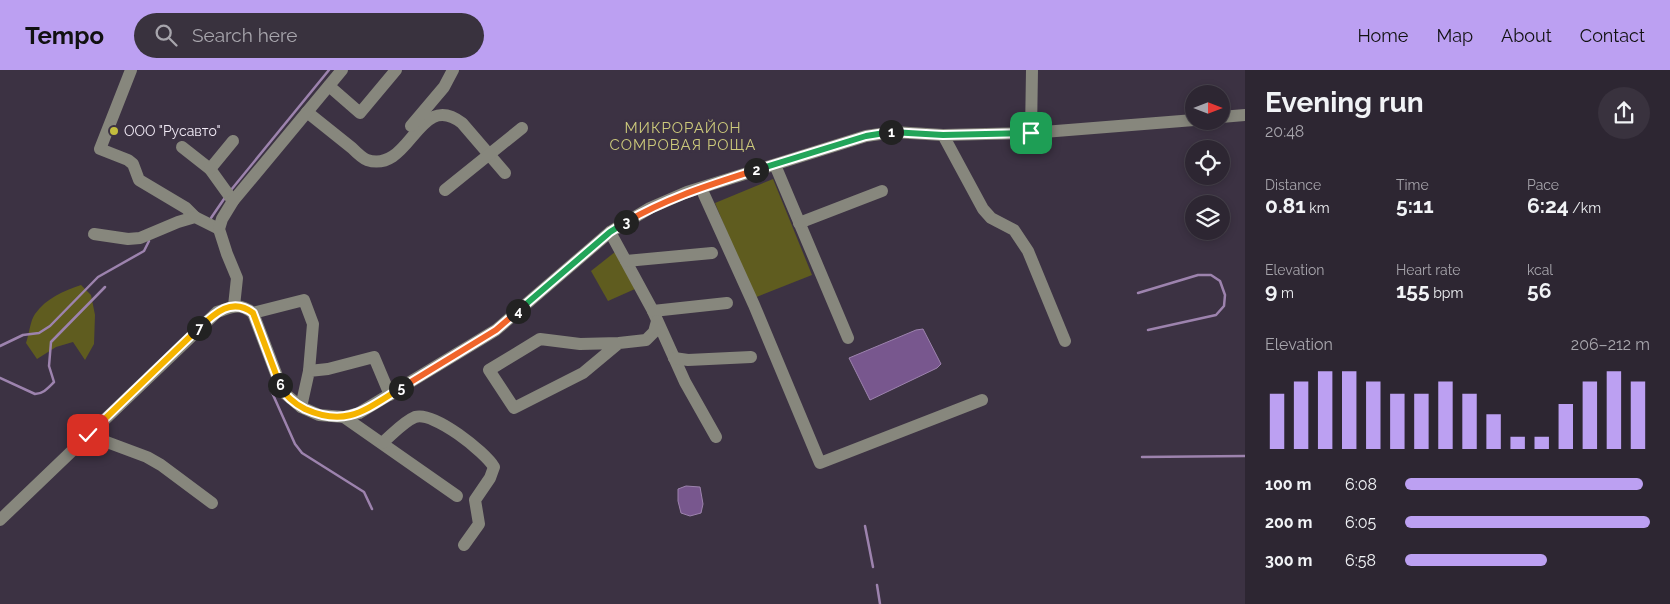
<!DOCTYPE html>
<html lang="en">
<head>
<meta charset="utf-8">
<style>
  :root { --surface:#2d2632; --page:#39323e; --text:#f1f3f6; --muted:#a7a5ac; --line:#48434d; --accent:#bca0f2 }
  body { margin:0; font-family:Raleway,sans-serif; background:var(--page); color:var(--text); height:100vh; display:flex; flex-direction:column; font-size:19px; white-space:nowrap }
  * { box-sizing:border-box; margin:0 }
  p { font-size:16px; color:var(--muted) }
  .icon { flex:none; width:28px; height:28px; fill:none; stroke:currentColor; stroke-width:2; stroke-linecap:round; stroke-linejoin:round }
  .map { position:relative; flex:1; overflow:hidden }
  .drawer { display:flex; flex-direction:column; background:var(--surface); width:425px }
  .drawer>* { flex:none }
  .needle { width:32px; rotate:90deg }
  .buttons { position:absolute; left:1185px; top:15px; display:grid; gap:10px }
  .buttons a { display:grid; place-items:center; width:45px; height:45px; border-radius:50%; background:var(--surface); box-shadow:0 2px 8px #0003,0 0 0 1px var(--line); font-size:25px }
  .pin { position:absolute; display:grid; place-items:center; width:42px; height:42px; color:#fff; margin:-21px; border-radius:10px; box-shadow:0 2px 8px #0006 }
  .km { position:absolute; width:25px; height:25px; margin:-12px; border-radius:50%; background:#222; color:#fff; font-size:14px; line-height:25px; text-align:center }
  .round { display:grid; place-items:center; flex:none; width:52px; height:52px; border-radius:26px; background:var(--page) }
  .summary { display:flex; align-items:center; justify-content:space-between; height:85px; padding:0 20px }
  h1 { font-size:28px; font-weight:700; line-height:38px }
  .stats { display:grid; grid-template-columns:repeat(3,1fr); gap:8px; height:85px; padding:5px 20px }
  .stats div { display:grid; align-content:center }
  .stats b { font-size:21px; font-weight:700 }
  .stats small { font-size:14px; font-weight:400 }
  .stats p { font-size:14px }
  .chart { height:140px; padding:10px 20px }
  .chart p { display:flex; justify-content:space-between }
  .chart svg { width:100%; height:90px; margin-top:5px; stroke:var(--accent); stroke-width:6 }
  ul { padding:0 20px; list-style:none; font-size:16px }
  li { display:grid; grid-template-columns:80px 60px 1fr; align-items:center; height:38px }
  li i { height:12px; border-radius:6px; background:var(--accent) }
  header { display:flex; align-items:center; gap:30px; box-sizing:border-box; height:70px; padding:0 25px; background:var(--accent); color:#111 }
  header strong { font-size:24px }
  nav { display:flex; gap:28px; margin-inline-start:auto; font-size:18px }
  .search { width:350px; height:45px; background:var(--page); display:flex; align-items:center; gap:12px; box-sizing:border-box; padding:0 18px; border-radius:28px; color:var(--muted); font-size:19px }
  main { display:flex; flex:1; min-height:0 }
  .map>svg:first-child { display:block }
  .green { fill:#5f5c1f }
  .water { fill:#78578e; stroke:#9d83ae }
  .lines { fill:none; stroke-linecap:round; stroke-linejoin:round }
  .stream { stroke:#9d83ae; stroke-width:2.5 }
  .minor { stroke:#87877d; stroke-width:12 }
  .split-1-casing { stroke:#fff; stroke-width:10 }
  .split-2-casing { stroke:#fff; stroke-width:10 }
  .split-3-casing { stroke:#fff; stroke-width:10 }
  .split-4-casing { stroke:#fff; stroke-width:10 }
  .split-5-casing { stroke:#fff; stroke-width:10 }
  .split-6-casing { stroke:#fff; stroke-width:10 }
  .split-7-casing { stroke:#fff; stroke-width:10 }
  .split-8-casing { stroke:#fff; stroke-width:10 }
  .split-1 { stroke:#22a559; stroke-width:6 }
  .split-2 { stroke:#22a559; stroke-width:6 }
  .split-3 { stroke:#f0652b; stroke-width:6 }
  .split-4 { stroke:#22a559; stroke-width:6 }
  .split-5 { stroke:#f0652b; stroke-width:6 }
  .split-6 { stroke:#f5b400; stroke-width:6 }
  .split-7 { stroke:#f5b400; stroke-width:6 }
  .split-8 { stroke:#f5b400; stroke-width:6 }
  .poi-dot { fill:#c3bd3e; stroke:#3c3243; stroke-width:2 }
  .labels { text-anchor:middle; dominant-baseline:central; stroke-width:5; stroke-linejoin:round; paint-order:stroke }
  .poi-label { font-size:14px; fill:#f2ebf7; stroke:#3c3243; text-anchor:start }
  .neighbourhood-label { font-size:15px; letter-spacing:1px; fill:#ccc97b; stroke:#3c3243 }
</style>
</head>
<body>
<header>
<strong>Tempo</strong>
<div class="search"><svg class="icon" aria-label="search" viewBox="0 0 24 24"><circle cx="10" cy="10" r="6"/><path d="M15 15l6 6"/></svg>Search here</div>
<nav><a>Home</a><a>Map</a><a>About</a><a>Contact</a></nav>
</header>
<main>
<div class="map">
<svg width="1245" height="534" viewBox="0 0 1245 534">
  <rect width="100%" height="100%" fill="#3c3243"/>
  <g class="green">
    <polygon points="773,109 812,205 754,228 715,133"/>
    <polygon points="615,182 635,219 608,231 591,201"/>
    <path d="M81 215 91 225 95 245 94 274 85 290 73 272 56 277 37 289 26 273C29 265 30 251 35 244 46 228 64 221 81 215Z"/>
  </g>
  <g class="water">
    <polygon points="923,259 941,294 937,298 870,330 849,288 916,260"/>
    <polygon points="686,416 700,417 703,434 701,443 690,446 681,443 678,431 678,419"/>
  </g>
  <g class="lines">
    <g class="stream">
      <polyline points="231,120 329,0"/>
      <polyline points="211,148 226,126"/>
      <polyline points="1138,223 1198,205 1211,205 1220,211 1225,225 1224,236 1216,245 1148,260"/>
      <polyline points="0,276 23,265 39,263 50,256 98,207 144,181 149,171"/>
      <path d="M0 308 35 324C43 324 48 318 54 312L49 296 51 272 105 217"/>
      <polyline points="270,318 295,374 302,383 364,422 372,439"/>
      <polyline points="1142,387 1245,386"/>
      <polyline points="865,456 873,497"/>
      <polyline points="877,515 880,534"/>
    </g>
    <g class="minor">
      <polyline points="131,0 100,79 128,90 133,94 139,110 186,138 195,147"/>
      <polyline points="329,16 360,43 396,0"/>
      <path d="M307 42C322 54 337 66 352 78 356 82 362 88 367 90 411 104 418 19 462 53L505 103"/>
      <polyline points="1221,47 1245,45"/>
      <polyline points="411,56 444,17 453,0"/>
      <polyline points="1031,63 1032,0"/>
      <polyline points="943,65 983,139 991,148 1014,160 1028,181 1065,271"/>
      <polyline points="182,77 210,99 233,131"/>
      <polyline points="775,95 848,268"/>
      <polyline points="210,99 233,71"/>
      <polyline points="701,118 754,235 820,393 982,330"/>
      <polyline points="445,120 522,58"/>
      <polyline points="799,153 882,121"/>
      <polyline points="610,162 653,241 685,312 716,367"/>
      <polyline points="94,164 128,169 140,168 178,152 195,147 219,159"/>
      <polyline points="626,191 712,183"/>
      <polyline points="234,236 237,208 227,184 219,159 222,149 233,131 342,0"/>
      <polyline points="653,241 727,233"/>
      <polyline points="253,243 304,230 313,254 309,301"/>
      <polyline points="619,273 580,274 540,269 489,300 514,338 583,303 619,273 646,270 654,262 657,251"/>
      <polyline points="674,288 688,290 751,287"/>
      <polyline points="301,337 309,301 328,299 374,287 390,325"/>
      <polyline points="344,347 457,426"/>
      <polyline points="88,365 147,387 161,395 212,433"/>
      <path d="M382 373C392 365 403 352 415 347 434 341 485 382 494 397L490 408 475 430 479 454 464 475"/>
      <path d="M0 450 217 242C232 237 239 232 253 243L283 322 301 337 319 345 344 347 359 343 496 260 610 162 650 138 687 122 866 66 894 62 943 65 1031 63 1194 50"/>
    </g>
  </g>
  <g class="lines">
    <g class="split-1-casing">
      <polyline id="split-1" points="891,62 943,65 1031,63"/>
    </g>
    <g class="split-2-casing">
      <polyline id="split-2" points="756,100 866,66 891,62"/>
    </g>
    <g class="split-3-casing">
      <path id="split-3" d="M626 152C669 127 710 115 756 100"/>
    </g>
    <g class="split-4-casing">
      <polyline id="split-4" points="518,241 610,162 626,152"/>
    </g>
    <g class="split-5-casing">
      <polyline id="split-5" points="401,318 496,260 518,241"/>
    </g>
    <g class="split-6-casing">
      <path id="split-6" d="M280 315C284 325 295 334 305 339 347 358 366 339 401 318"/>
    </g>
    <g class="split-7-casing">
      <path id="split-7" d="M199 258C215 243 232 227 253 243L280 315"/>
    </g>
    <g class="split-8-casing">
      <polyline id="split-8" points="88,365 199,258"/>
    </g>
    <use href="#split-1" class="split-1"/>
    <use href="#split-2" class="split-2"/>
    <use href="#split-3" class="split-3"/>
    <use href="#split-4" class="split-4"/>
    <use href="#split-5" class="split-5"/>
    <use href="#split-6" class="split-6"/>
    <use href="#split-7" class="split-7"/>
    <use href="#split-8" class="split-8"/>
  </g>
  <circle class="poi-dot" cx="114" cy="61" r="5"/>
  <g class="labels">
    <g class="poi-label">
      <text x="124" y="61">ООО "Русавто"</text>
    </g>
    <g class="neighbourhood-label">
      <text x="683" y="58">МИКРОРАЙОН<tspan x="683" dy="17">СОМРОВАЯ РОЩА</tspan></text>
    </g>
  </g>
</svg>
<div class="buttons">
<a><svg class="needle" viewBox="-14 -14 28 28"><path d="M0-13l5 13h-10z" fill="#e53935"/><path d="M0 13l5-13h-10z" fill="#a7a5ac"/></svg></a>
<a><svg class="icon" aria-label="locate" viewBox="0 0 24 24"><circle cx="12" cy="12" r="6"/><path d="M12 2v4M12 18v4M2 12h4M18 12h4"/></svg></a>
<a><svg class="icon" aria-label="layers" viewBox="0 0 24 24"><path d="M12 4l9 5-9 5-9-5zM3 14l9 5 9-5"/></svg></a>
</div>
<div class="pin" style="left:1031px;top:63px;background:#1e9e55"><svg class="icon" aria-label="arrive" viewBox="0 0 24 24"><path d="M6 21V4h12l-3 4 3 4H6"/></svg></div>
<div class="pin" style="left:88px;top:365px;background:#d93025"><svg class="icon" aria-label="check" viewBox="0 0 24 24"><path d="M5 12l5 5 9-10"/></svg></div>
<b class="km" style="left:891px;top:62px">1</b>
<b class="km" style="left:756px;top:100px">2</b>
<b class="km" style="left:626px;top:152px">3</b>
<b class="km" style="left:518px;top:241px">4</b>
<b class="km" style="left:401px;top:318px">5</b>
<b class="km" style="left:280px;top:315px">6</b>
<b class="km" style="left:199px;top:258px">7</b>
</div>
<section class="drawer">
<div class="summary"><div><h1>Evening run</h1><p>20:48</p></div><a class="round"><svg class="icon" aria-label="share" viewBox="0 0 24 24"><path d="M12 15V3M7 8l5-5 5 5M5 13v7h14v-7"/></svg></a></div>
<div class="stats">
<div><p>Distance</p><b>0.81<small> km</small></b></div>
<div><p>Time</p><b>5:11</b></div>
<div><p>Pace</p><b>6:24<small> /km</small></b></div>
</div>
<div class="stats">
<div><p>Elevation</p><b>9<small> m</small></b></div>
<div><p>Heart rate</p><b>155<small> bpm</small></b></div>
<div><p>kcal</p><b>56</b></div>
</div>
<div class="chart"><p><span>Elevation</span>206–212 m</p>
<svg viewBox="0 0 160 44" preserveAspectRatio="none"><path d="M5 44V17M15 44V11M25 44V6M35 44V6M45 44V11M55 44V17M65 44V17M75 44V11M85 44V17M95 44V27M105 44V38M115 44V38M125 44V22M135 44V11M145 44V6M155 44V11"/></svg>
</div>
<ul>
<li><b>100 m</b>6:08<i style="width:97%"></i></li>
<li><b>200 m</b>6:05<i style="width:100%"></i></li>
<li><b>300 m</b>6:58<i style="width:58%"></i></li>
</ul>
</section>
</main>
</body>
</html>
